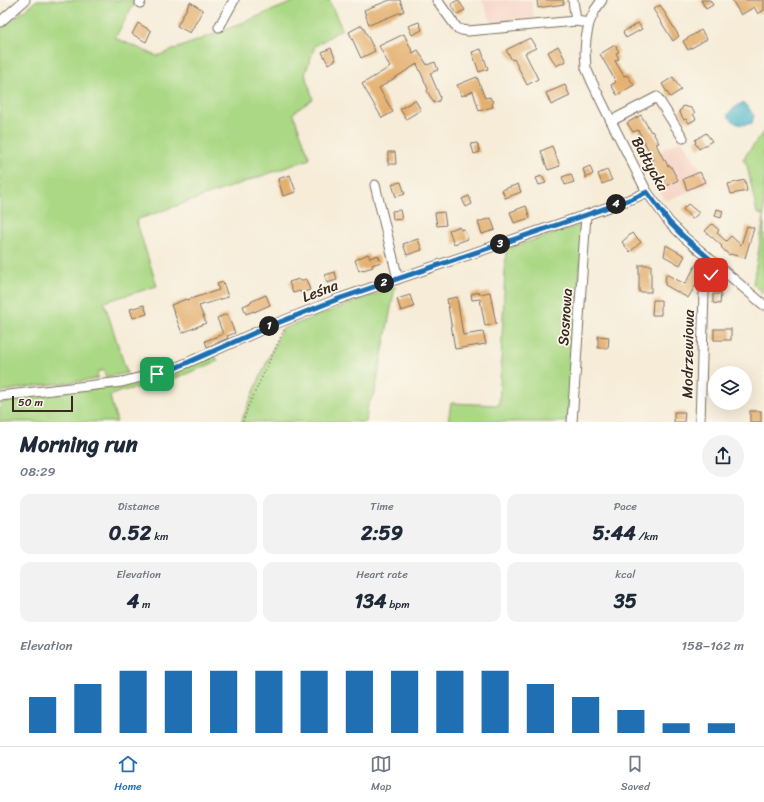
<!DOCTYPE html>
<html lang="en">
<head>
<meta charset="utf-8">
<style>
  :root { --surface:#fff; --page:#f2f2f3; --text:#1f2937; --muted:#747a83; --line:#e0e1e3; --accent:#1f6fb2 }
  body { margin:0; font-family:Sriracha,sans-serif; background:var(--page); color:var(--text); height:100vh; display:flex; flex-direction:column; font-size:15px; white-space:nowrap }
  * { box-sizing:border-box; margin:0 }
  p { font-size:13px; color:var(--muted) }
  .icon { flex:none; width:22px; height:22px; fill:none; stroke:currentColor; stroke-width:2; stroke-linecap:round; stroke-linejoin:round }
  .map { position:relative; height:422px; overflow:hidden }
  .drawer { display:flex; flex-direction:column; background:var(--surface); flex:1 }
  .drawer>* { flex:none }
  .fabs { position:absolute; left:708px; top:366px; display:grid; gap:8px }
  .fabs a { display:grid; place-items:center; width:44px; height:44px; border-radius:50%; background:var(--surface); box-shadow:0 4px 16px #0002; font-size:20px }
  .scale { position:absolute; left:12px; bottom:10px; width:61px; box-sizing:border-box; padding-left:4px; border:2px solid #3b2a1e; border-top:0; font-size:11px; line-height:14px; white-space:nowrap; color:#3b2a1e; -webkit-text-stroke:3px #fbf7ec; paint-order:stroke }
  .pin { position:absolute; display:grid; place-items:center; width:34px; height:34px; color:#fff; margin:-17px; border-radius:8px; box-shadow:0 2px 6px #0006 }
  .km { position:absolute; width:20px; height:20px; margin:-10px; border-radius:50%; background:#222; color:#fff; font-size:11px; line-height:20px; text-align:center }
  .round { display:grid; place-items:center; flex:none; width:42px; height:42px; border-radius:21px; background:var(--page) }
  .summary { display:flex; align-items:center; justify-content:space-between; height:68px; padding:0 20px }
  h1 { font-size:22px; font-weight:700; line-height:30px }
  .figures { display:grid; grid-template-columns:repeat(3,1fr); gap:6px; height:68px; padding:4px 20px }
  .figures div { display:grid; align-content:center; border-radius:10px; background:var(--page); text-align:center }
  .figures b { font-size:20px; font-weight:700 }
  .figures small { font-size:11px; font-weight:400 }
  .figures p { font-size:11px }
  .chart { height:112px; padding:8px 20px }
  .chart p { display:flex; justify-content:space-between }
  .chart svg { width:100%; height:72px; margin-top:4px; stroke:var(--accent); stroke-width:6 }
  .tabs { display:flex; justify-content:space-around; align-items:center; height:56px; border-top:1px solid var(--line); background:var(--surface); font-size:11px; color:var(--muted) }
  .tabs a { display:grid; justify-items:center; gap:2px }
  .tabs .selected { color:var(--accent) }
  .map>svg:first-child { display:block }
  .built { fill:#f6d2c3 }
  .green { fill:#aad884; stroke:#728151 }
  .water { fill:#4bb5c8; stroke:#437073 }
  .building { fill:#e4b06f }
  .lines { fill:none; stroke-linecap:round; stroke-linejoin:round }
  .minor-casing { stroke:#7c6e5f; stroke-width:11 }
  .path { stroke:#7c6e5f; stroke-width:1.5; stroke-dasharray:1 3; stroke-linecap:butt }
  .minor { stroke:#fff; stroke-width:9 }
  .route-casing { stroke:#fff; stroke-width:8 }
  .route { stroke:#1f6fb2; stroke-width:5 }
  .labels { text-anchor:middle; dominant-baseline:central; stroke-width:3.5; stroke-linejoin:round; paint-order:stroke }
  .street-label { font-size:15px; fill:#3b2a1e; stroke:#fbf7ec }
</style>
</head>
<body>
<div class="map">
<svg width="764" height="422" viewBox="0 0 764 422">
  <rect width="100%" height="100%" fill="#fbf7ec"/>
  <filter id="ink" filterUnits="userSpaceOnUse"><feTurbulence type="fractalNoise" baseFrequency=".025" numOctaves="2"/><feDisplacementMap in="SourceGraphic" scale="8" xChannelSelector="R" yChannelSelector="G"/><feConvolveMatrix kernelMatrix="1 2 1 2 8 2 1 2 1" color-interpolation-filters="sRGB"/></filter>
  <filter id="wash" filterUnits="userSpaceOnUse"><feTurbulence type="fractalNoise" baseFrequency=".012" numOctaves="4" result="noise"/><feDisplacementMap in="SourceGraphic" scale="16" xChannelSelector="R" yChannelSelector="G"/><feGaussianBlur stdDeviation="0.9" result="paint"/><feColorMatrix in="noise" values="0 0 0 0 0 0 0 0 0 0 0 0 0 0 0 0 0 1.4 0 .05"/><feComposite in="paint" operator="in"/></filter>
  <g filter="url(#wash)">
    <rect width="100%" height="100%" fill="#f6ecd8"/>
    <g class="built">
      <polygon points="482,0 531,0 534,20 493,25"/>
      <polygon points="681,140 710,183 683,194 665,201 641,161"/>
    </g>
    <g class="green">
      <polygon points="37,0 136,0 115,38 157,56 222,31 298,0 329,0 342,29 315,46 305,74 313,99 293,113 310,159 136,220 157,286 104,302 127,373 106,377 103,370 97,372 98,378 91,380 27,387 0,392 0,30"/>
      <polygon points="764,131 764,216 757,213 747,165 743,159"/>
      <polygon points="764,217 764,284 762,293 753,284"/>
      <polygon points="584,224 567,422 448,422 451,403 499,405 506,249"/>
      <polygon points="395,287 375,392 368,405 366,422 241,422 260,377 282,329"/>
      <path d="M214 355 218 361C191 372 164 384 136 388 127 390 117 391 110 397L117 422H0V403L43 396 40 394 116 386 154 379 175 372Z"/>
    </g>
    <path class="water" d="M742 103 748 107 754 116 752 123C739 127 735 124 727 115L734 108Z"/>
    <g id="blocks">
      <g class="building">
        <polygon points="390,0 400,0 404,11 369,25 364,10"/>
        <polygon points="458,0 465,10 457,14 451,4"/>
        <polygon points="537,0 563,0 564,4 538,8"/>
        <polygon points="701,0 710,0 713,5 706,9"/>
        <polygon points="732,0 764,0 764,10 758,14 754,7 741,15"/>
        <polygon points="190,2 203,10 190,33 177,26"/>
        <polygon points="660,5 679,36 673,41 653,9"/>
        <polygon points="419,22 422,30 412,35 408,26"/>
        <polygon points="138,23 151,31 146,42 132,34"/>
        <polygon points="638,23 642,29 626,38 623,32"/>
        <polygon points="362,25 375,51 361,58 349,32"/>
        <polygon points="701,30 707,39 688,50 683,41"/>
        <polygon points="404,34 413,53 418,50 427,65 435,62 438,70 430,73 440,97 439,101 434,103 427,91 428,89 417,64 379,88 393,112 382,118 362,84 390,67 379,46"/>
        <polygon points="530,38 536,48 525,53 538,79 527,85 514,59 512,60 506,50"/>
        <polygon points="615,45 619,52 616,53 619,59 615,61 624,76 627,75 634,85 617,95 611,85 616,82 600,54"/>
        <polygon points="558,46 566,61 556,66 548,52"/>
        <polygon points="331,48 336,60 328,64 322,52"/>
        <polygon points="481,49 488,69 479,72 472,52"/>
        <polygon points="477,77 485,98 490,97 491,100 494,101 492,104 493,107 479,111 473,91 462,96 457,85"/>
        <polygon points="673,77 681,90 670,97 662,84"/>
        <polygon points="565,85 570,96 551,105 546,93"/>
        <polygon points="415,100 421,110 406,119 400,109"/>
        <polygon points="683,106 691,108 695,113 693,114 696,119 689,123 686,119 684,120 679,111 682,109"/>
        <polygon points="641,115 651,132 652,131 659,143 656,144 664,160 665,160 668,166 670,165 678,180 665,187 661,180 659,181 656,173 657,172 653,166 654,165 651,160 653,159 638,130 633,132 627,123"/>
        <polygon points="706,133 712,141 699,149 695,143 696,142 695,140"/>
        <polygon points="477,143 480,152 474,154 471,144"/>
        <polygon points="552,146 560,166 548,170 541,151"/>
        <polygon points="388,152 395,152 396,164 388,164"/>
        <polygon points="590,166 593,174 586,178 583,169"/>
        <polygon points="607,170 612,180 602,184 598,174"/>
        <polygon points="700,172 705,182 687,190 683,179"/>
        <polygon points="571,174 574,182 565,185 562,177"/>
        <polygon points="290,175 296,192 283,196 278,179"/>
        <polygon points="542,176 546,183 539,185 536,178"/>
        <polygon points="745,180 747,191 731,194 728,184"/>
        <polygon points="401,182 405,194 396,197 392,184"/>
        <polygon points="518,184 521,192 505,198 502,190"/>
        <polygon points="469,196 472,204 466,207 462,199"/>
        <polygon points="688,204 699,213 692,219 683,209"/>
        <polygon points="526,206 530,218 514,223 510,212"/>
        <polygon points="717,209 723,211 721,218 715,216"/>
        <polygon points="400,210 402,219 393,220 392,211"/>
        <polygon points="444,212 446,225 437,226 435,213"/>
        <polygon points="491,218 495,230 482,234 478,222"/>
        <polygon points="712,224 719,230 717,233 726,241 731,236 741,245 747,226 754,228 745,258 730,254 729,255 721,247 722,246 705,231"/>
        <polygon points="459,227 461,230 464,229 468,239 454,244 449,230"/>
        <polygon points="632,233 641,242 630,252 622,242"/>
        <polygon points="418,239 422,250 407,255 403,244"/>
        <polygon points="666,245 685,256 680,265 664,256"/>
        <polygon points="368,254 370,258 378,255 381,262 372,265 373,267 363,270 363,269 359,271 355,260"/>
        <polygon points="697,263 706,268 688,298 665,285 666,274 685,284"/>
        <rect x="639" y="265" width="12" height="27"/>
        <polygon points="335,272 337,280 327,283 325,275"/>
        <polygon points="299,279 300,281 306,279 310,290 301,293 300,291 293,293 289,282"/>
        <polygon points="223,282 228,297 199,306 206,323 182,333 171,305 186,299 187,300 219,290 217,284"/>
        <polygon points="480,292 480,294 490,292 496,324 485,326 480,299 472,300 471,294"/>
        <polygon points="713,294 721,294 720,304 713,303"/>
        <polygon points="266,295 270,305 254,312 254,311 246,314 243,306 250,303 250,302"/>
        <polygon points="410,295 414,307 401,311 397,299"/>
        <polygon points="457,297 463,335 483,332 486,344 455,349 447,299"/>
        <polygon points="653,300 661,300 661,315 652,315"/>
        <polygon points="144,305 147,314 133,318 130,309"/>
        <polygon points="227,314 235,333 227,336 228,338 207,347 205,341 223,334 217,318"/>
        <rect x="714" y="329" width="17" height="11"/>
        <polygon points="598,336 609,337 608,348 598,348"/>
        <rect x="750" y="411" width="11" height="11"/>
        <polygon points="674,412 685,412 684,422 674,422"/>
      </g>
    </g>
  </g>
  <g filter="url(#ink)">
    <use href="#blocks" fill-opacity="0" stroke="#7c6e5f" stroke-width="1"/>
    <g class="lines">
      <g class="minor-casing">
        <g id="minor">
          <polyline points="437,0 457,28 462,30 468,31 576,21 589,23"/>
          <polyline points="573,0 576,21"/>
          <polyline points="602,0 595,10 589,23 586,39 585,52 586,68 592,82 611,121 647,192 669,222 684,237 764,305"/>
          <polyline points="140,3 141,0"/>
          <polyline points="0,22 25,0"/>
          <polyline points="219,27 234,0"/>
          <polyline points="611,121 657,97 683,138"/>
          <polyline points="375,185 398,279"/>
          <polyline points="0,396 122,382 173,369 270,326 338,299 586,215 634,198 647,192"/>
          <polyline points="572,422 586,215"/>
          <polyline points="700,422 704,292 711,275 718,267"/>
        </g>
      </g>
      <polyline class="path" points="243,422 248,407 284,330"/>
      <use href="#minor" class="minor"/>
    </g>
  </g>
  <g class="lines" filter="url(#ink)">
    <g class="route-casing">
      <polyline id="route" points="157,374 173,369 270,326 338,299 586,215 634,198 647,192 669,222 684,237 718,266 711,275"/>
    </g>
    <use href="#route" class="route"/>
  </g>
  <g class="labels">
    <g class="street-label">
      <text transform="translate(650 164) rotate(61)">Bałtycka</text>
      <text transform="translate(320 291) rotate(-21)">Leśna</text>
      <text transform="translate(565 317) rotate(-86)">Sosnowa</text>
      <text transform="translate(688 354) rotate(-89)">Modrzewiowa</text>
    </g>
  </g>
</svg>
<div class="fabs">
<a><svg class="icon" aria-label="layers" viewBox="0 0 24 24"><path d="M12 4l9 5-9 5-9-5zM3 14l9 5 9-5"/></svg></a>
</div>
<div class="scale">50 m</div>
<div class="pin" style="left:157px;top:374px;background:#1e9e55"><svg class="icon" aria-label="arrive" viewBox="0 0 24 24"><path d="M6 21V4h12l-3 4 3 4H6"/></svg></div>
<div class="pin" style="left:711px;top:275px;background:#d93025"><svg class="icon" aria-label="check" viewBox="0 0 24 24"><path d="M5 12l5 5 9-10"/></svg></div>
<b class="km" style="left:269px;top:326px">1</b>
<b class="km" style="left:384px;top:283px">2</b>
<b class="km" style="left:500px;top:244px">3</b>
<b class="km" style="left:616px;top:204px">4</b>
</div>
<section class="drawer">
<div class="summary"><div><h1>Morning run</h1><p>08:29</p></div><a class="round"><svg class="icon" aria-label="share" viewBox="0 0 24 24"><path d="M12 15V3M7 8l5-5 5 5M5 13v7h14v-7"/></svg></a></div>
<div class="figures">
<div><p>Distance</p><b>0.52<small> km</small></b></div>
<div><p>Time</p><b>2:59</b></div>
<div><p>Pace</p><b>5:44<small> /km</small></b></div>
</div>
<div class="figures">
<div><p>Elevation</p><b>4<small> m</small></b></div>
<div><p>Heart rate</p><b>134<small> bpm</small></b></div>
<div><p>kcal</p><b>35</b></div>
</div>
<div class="chart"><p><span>Elevation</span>158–162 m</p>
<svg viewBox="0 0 160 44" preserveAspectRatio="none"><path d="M5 44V22M15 44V14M25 44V6M35 44V6M45 44V6M55 44V6M65 44V6M75 44V6M85 44V6M95 44V6M105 44V6M115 44V14M125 44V22M135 44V30M145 44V38M155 44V38"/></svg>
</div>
</section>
<nav class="tabs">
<a class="selected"><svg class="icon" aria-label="home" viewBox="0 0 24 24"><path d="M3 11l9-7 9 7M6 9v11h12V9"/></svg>Home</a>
<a><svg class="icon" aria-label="map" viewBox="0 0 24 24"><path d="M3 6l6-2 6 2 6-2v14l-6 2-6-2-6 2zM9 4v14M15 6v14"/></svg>Map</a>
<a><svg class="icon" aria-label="saved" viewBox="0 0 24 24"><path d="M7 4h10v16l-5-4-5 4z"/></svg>Saved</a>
</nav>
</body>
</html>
